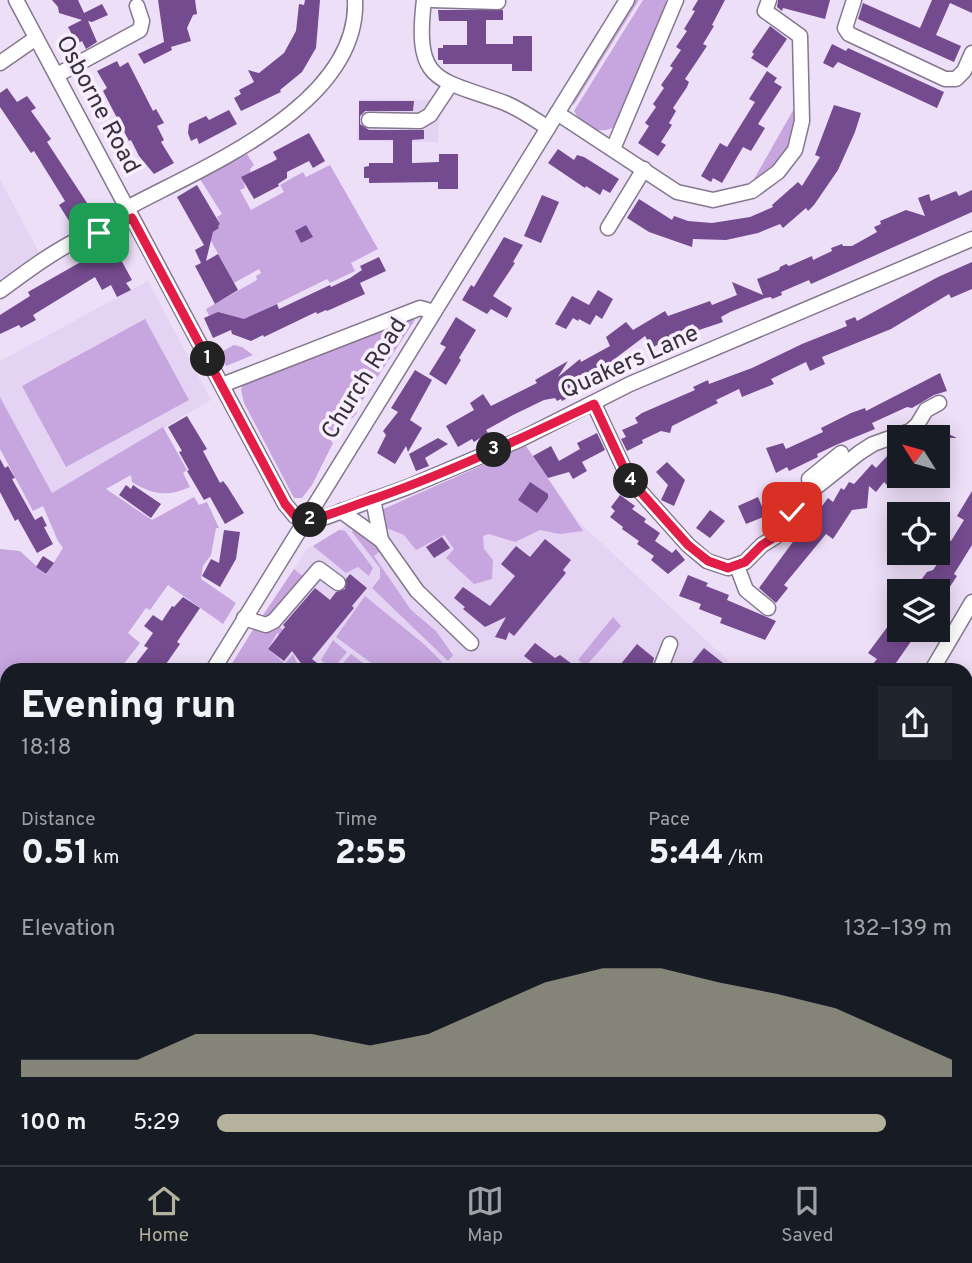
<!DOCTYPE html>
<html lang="en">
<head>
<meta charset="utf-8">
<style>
  :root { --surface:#171b24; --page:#20242c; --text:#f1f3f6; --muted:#9ea1a6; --line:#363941; --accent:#b4b19c }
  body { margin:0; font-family:Overpass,sans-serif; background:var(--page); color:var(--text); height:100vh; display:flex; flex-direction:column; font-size:26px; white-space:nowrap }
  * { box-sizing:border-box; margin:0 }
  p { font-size:23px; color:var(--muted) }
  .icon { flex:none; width:38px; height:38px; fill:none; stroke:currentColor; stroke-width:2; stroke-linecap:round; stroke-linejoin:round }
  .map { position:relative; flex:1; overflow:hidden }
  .drawer { position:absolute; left:0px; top:663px; width:973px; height:502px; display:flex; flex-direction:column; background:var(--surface); border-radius:21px 21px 0 0; box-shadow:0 4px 18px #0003 }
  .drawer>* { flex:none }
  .needle { width:46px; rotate:307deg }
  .tools { position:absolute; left:887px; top:425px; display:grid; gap:14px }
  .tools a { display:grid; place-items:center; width:63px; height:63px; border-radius:0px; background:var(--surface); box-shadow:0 4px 18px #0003; font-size:35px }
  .pin { position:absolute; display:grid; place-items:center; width:60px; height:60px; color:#fff; margin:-30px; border-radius:14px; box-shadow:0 4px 10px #0006 }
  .km { position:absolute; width:35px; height:35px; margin:-18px; border-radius:50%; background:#222; color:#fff; font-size:19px; line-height:35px; text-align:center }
  .round { display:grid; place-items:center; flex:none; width:74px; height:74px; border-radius:0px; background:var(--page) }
  .head { display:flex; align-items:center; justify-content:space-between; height:119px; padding:0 21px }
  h1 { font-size:38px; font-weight:800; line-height:52px }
  .stats { display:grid; grid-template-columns:repeat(3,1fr); gap:10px; height:119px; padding:7px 21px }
  .stats div { display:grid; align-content:center }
  .stats b { font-size:35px; font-weight:800 }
  .stats small { font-size:19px; font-weight:400 }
  .stats p { font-size:19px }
  .chart { height:196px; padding:14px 21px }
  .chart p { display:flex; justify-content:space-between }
  .chart svg { width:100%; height:126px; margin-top:7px; fill:var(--accent); opacity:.7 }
  ul { padding:0 21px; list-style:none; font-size:23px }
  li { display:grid; grid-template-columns:112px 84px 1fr; align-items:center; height:52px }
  li i { height:18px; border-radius:9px; background:var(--accent) }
  .menu { display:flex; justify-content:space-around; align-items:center; height:98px; border-top:2px solid var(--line); background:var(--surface); font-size:19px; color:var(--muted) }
  .menu a { display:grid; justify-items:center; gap:4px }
  .menu .on { color:var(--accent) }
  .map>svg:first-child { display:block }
  .built { fill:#e5d3f3 }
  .green { fill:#c7a6df }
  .building { fill:#744b8f }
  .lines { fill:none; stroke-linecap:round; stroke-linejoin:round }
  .minor-casing { stroke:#84778e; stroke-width:17 }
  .minor { stroke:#fff; stroke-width:14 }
  .route-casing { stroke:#fff; stroke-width:14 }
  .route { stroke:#e11d48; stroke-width:9 }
  .labels { text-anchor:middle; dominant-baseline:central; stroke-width:7; stroke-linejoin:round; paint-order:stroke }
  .street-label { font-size:24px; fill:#37313b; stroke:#f8effe }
</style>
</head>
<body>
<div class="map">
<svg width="972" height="1165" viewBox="0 0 972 1165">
  <rect width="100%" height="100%" fill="#eedff9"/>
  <g class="built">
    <polygon points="359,99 431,100 440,112 438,142 357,141"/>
    <polygon points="0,180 39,252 0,280"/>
    <polygon points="148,281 211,400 52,493 0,397 0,361"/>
    <polygon points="526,446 579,522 738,670 228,670 307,549 348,525"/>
  </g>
  <g class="green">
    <polygon points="635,0 639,0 573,106 574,98"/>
    <path d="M643 0H666V4L617 125C602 137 582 127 574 111Z"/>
    <path d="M799 100C794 151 789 155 750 186Z"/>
    <polygon points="247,154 254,165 250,169 252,178 244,183 245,188 240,190 251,210 284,192 280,185 303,172 306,177 330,165 378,249 351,263 355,271 330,283 327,279 238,323 209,316 206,309 257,280 256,276 261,273 259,269 234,283 210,239 213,232 219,228 218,226 220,224 217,217 222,214 200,179"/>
    <polygon points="408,317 415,320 356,410 357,413 331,441 333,443 312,485 302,498 294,498 244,403 241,390 243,383"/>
    <polygon points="145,319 189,400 66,467 22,386"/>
    <polygon points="234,345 242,347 253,355 226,366 219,353"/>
    <path d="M0 397 52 493 163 427 187 470 183 473 190 487C168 497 153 495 132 482L131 475 106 489 152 520 194 497 199 505 207 502 219 528H216L211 555 203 566 201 579 236 603 223 624 168 585 150 610 146 608 128 633 140 643 119 670H7V689L0 682V549L20 551 46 575 63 548 58 541 43 506 33 511 0 449Z"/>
    <polygon points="526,446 583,531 560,534 540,530 515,542 489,534 483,536 484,549 493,560 492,579 474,584 446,558 454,549 444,535 416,550 404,535 384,527 381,510"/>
    <polygon points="354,529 377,544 381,550 374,556 411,610 436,631 453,655 448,661 372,588 380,578 380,568 352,532"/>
    <polygon points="339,530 345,531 373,568 369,576 358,567 346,573 313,546"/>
    <polygon points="294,569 306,579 266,620 261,618"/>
    <polygon points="365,596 425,645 445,665 440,670 337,670 351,654 370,668 374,665 336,637"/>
    <polygon points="613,617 621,626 586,666 578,660"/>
    <polygon points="278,626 292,636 288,641 277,633 268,649 285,664 293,654 300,670 228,670 254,628"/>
    <polygon points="333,640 347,652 332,670 321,660"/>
    <polygon points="972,711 972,971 966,978 966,721"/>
    <polygon points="319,1159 319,1158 526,1159 520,1165 321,1165"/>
    <polygon points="640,1159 640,1158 791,1159 785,1165 635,1165"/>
  </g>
  <g class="building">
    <polygon points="52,0 78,0 84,13 102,4 108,15 92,22 88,21 97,42 86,49 82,41 77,44 68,27 82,20 59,13 58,7"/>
    <polygon points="158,0 195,0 197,14 193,15 187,28 191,41 171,47 172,50 144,64 138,54 164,42"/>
    <polygon points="305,0 320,0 316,48 302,72 280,90 281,92 241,111 234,98 241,94 239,90 254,82 248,70 259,73 284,53 296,31 299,4 304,5"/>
    <polygon points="698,0 725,0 712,25 714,26 703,44 707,46 685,79 689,82 687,87 673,108 676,111 669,123 672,125 661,142 666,145 658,156 638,143 649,126 645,123 656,107 653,104 664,88 661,85 673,68 670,66 681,50 676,47 687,31 684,29 695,11 692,10"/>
    <polygon points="778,0 830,0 825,19 783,8 782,11 777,7"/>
    <polygon points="932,0 972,0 972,13 950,3 936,35 961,46 954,62 858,19 863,3 920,28"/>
    <polygon points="438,10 503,10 503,20 486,20 486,44 513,44 513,36 532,36 532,71 512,71 512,64 443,64 443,60 438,60 438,48 443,48 443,45 467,45 467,21 439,21"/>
    <polygon points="770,26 787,39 767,68 751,58 754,54 752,52"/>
    <polygon points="832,44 846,51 848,48 944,92 937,108 838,62 833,68 823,63"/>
    <polygon points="117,61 120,67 128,62 153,111 156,109 164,123 157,126 164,140 161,142 174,163 154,174 139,156 131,140 129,141 103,91 107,88 97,71"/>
    <polygon points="767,71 777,78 774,82 782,87 758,124 765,128 751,151 743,147 722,183 713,178 711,182 701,176 720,143 727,147 755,102 749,99"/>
    <polygon points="7,88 17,102 27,96 36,108 31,111 51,139 47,142 93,212 71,224 59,205 65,201 34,151 31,153 0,107 0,93"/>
    <polygon points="359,101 414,101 413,111 365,111 360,116 360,124 369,130 424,130 424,139 412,140 412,163 439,162 439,154 458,154 458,189 438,189 438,182 369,183 369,178 364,178 364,167 369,166 369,163 393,163 393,140 359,140"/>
    <polygon points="834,105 861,113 855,132 838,170 814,205 808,211 806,208 783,228 780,224 758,233 726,240 693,239 692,247 649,232 627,218 639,199 672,220 674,216 688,221 712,223 750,217 773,207 772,205 798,182 802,186 820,157 815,155"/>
    <polygon points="229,110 237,124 199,144 197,138 191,141 188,133 189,124 206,116 209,120"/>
    <polygon points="309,133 325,161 313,168 309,161 287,172 287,178 278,184 279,186 254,199 241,177 272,162 277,159 273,152"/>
    <polygon points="558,149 574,160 577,155 584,157 619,179 610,193 603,189 600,195 586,186 585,188 548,163"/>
    <polygon points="197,185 220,224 218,226 219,228 213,232 206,261 218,254 238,290 215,304 195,266 201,263 195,250 204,245 177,197"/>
    <polygon points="972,190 972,212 811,284 809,280 781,292 782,295 772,299 771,297 765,298 730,312 721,317 723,322 696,331 693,324 652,348 645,336 604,367 605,369 603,371 606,377 562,401 561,399 557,401 555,398 544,400 513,415 486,430 488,433 474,442 472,439 458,447 446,426 474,410 470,403 483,394 491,406 537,383 535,380 568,361 558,377 580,359 581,362 610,346 606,337 626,322 633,330 665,311 668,316 710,301 712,305 737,295 732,282 763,295 757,279 779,270 780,267 786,264 789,266 812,256 813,260 832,251 831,248 842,244 843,246 852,246 877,232 874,227 881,224 880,221 906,210 925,216 918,198 929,194 931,201 956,191 959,196"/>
    <polygon points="542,195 559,202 541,243 524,236"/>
    <polygon points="306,225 313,237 301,243 295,231"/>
    <polygon points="504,237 523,245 513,262 515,263 493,296 512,308 507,318 491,309 487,314 462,300 471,285 474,287"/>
    <polygon points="107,247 115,261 120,258 132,280 126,283 131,290 117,297 111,285 102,290 95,277 33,315 36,320 21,328 19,325 0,334 0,315 30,296 28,292"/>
    <polygon points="379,257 386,271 360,283 365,294 327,311 326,310 317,314 316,312 264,337 263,335 251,341 232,334 231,330 213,338 204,318 218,312 244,319 277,304 279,309 330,285 331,287 350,278 362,270 360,266"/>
    <polygon points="972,262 972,289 951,298 949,294 891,329 822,357 825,364 810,371 806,362 771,379 774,384 742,397 739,389 716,400 718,403 672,426 670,433 661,431 642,440 643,443 627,451 621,439 626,437 622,430 638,423 635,418 642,413 695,390 693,387 708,380 709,384 752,368 802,344 847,326 845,321 855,317 857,321 938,277"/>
    <polygon points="598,290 613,299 602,319 596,315 590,325 579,319 578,321 573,318 566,329 555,324 572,296 589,305"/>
    <polygon points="456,317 476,330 459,358 461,360 446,385 429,374 446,347 440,344"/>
    <polygon points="415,370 432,380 410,420 422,428 408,452 406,446 395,464 377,453 386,435 383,431 398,412 391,408"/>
    <polygon points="940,373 947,391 934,395 912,408 907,407 872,423 875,429 836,445 817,454 818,457 789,471 787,467 776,473 766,448 783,443 786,449 823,432 821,428 851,413 865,408 866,411"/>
    <polygon points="187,416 207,449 203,451 220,483 223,481 227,486 244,513 225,524 210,497 204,500 187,471 189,470 179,452 182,451 168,427"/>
    <polygon points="929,425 957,438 924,438"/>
    <polygon points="597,433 605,450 582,462 587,471 573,479 569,472 548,478 533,456 551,446 559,461 580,449 577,443"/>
    <polygon points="438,438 448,444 425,458 429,466 416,471 409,454"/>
    <polygon points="900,447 900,477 890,488 884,482 876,492 869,486 867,508 852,510 833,539 826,534 784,585 788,588 776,603 759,588 820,505 822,506 828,498 833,502 841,488 844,490 849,482 854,484 872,464 876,468 890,453 891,455"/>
    <polygon points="0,459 5,468 8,466 15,478 12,479 35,520 42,516 47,526 44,527 53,544 37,553 18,519 15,521 0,492"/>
    <polygon points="667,462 685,480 674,506 661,500 668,485 656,472"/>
    <polygon points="530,482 548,494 548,498 537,513 518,500"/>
    <polygon points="126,485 131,489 133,485 161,504 151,518 119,495"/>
    <polygon points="972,491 972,545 954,574 957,576 938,605 938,592 920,592 918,581 921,580 927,572 933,570 944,554 939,551 947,538 951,541 964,520 957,516"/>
    <polygon points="620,495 635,506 632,509 646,519 644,522 660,533 655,541 672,553 676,549 685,560 668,574 651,560 654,556 637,544 639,541 622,529 623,527 610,517 615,511 611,507"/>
    <polygon points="758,497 766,516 746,524 738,506"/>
    <polygon points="710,510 725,521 710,538 696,528"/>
    <polygon points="224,530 240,532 236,559 220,587 202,576 211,559 219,563"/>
    <polygon points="442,537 450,548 434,558 426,547"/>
    <polygon points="545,539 571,560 563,570 566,573 514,636 509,632 506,640 495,637 506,617 485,627 463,609 465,607 454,598 463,587 490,606 515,576 501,564 516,546 530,557"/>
    <polygon points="43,556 54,563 46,574 36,567"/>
    <polygon points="350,574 367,588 352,606 354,608 312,659 326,670 306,670 292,651 284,661 268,649 285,627 283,625 315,588 330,600 336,592 345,589 346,579"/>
    <polygon points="688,575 708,583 706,586 729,595 727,600 776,621 765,640 720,623 722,618 699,609 701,604 679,596"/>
    <polygon points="183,597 200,608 177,642 180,644 166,664 174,670 131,670 148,648 144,646 153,633 144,626 153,615 162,621 172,606 174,607"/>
    <polygon points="900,610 900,630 919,630 891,670 868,670 877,659 868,653"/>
    <polygon points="535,643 555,658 560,655 580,670 542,670 524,656"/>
    <polygon points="637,644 654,658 651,670 616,670"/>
    <polygon points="704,648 732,670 686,670"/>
  </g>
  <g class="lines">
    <g class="minor-casing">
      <g id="minor">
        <polyline points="16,0 285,504 295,516 304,522"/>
        <path d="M424 0C414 84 437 78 505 103 520 109 534 119 548 128"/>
        <polyline points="431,0 498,2"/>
        <polyline points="854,0 845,28 849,34 945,79 956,79 964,71 972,53"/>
        <polyline points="0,63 36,38"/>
        <polyline points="57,75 140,30 142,21 137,6"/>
        <polyline points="557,113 677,192 713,200 752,191 778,172 795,150 802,121 800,36 765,11 769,0"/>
        <polyline points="369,120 420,121 430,115 450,85"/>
        <polyline points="613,149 676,0"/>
        <path d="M127 208C203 167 360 105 355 0"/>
        <polyline points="608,228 644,169"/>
        <path d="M0 291C27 271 55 250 85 236 101 229 116 227 132 218"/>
        <polyline points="222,385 420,308 434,312"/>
        <polyline points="594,404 629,479 688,545 707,561 728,568 745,562 762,545 775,537 800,500 859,453 873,444 910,431 917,425 926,410 939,403"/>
        <polyline points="815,488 809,479 841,453"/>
        <polyline points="373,499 381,540"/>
        <polyline points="341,511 381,540 417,591 471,643"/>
        <polyline points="304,522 326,517 408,487 519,440 630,384 972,239"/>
        <polyline points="737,566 746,590 768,608"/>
        <polyline points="244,618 266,625 274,621 319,569 338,583"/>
        <polyline points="213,670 627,0"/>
        <polyline points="660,670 670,644"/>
        <polyline points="932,670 972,602"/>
        <polyline points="0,802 7,815"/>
        <polyline points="0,1010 7,1010"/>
        <polyline points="966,1079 972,1073"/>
        <polyline points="76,1158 79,1165"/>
        <polyline points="162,1165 176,1158"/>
        <polyline points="540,1165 546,1158"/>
        <polyline points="882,1165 888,1158"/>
      </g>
    </g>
    <use href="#minor" class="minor"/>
  </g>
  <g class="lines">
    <g class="route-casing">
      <path id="route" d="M99 233 132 218 285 504 295 516 304 522C329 516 351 506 376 498 450 472 522 438 594 404L629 479 688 545 708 561 728 568 745 562 762 545 775 537 792 512"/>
    </g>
    <use href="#route" class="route"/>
  </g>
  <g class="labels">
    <g class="street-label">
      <text transform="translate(97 105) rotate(62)">Osborne Road</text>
      <text transform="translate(630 363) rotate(-24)">Quakers Lane</text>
      <text transform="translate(365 379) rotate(-58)">Church Road</text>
    </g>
  </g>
</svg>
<div class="tools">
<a><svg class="needle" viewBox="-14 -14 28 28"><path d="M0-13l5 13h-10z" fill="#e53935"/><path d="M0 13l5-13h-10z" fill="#9ea1a6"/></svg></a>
<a><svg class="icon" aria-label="locate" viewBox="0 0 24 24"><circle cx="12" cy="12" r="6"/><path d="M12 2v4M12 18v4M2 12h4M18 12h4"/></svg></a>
<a><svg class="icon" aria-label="layers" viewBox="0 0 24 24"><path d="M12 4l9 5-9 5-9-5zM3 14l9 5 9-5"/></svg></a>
</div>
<div class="pin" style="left:99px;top:233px;background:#1e9e55"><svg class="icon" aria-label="arrive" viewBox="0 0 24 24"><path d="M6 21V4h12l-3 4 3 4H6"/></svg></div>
<div class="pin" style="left:792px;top:512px;background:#d93025"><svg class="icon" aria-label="check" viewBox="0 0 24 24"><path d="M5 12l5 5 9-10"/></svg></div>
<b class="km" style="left:208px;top:359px">1</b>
<b class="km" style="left:310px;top:520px">2</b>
<b class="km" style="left:494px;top:450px">3</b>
<b class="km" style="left:631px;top:481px">4</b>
<section class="drawer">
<div class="head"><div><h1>Evening run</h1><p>18:18</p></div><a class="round"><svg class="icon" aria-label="share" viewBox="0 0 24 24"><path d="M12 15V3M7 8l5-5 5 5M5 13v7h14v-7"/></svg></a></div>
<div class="stats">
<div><p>Distance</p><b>0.51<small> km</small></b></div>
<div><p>Time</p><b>2:55</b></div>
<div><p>Pace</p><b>5:44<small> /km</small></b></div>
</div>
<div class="chart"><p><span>Elevation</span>132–139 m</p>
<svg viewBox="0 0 160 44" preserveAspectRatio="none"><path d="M0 44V38L10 38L20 38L30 29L40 29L50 29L60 33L70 29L80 20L90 11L100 6L110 6L120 11L130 15L140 20L150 29L160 38V44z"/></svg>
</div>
<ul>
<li><b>100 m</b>5:29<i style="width:91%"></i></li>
</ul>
</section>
</div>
<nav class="menu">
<a class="on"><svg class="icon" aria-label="home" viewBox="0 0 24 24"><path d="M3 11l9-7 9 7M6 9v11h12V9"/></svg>Home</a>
<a><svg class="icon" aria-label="map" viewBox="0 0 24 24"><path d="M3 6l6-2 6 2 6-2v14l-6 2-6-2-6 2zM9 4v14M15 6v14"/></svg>Map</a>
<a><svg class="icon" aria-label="saved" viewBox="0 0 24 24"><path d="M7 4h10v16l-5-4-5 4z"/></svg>Saved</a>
</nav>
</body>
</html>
